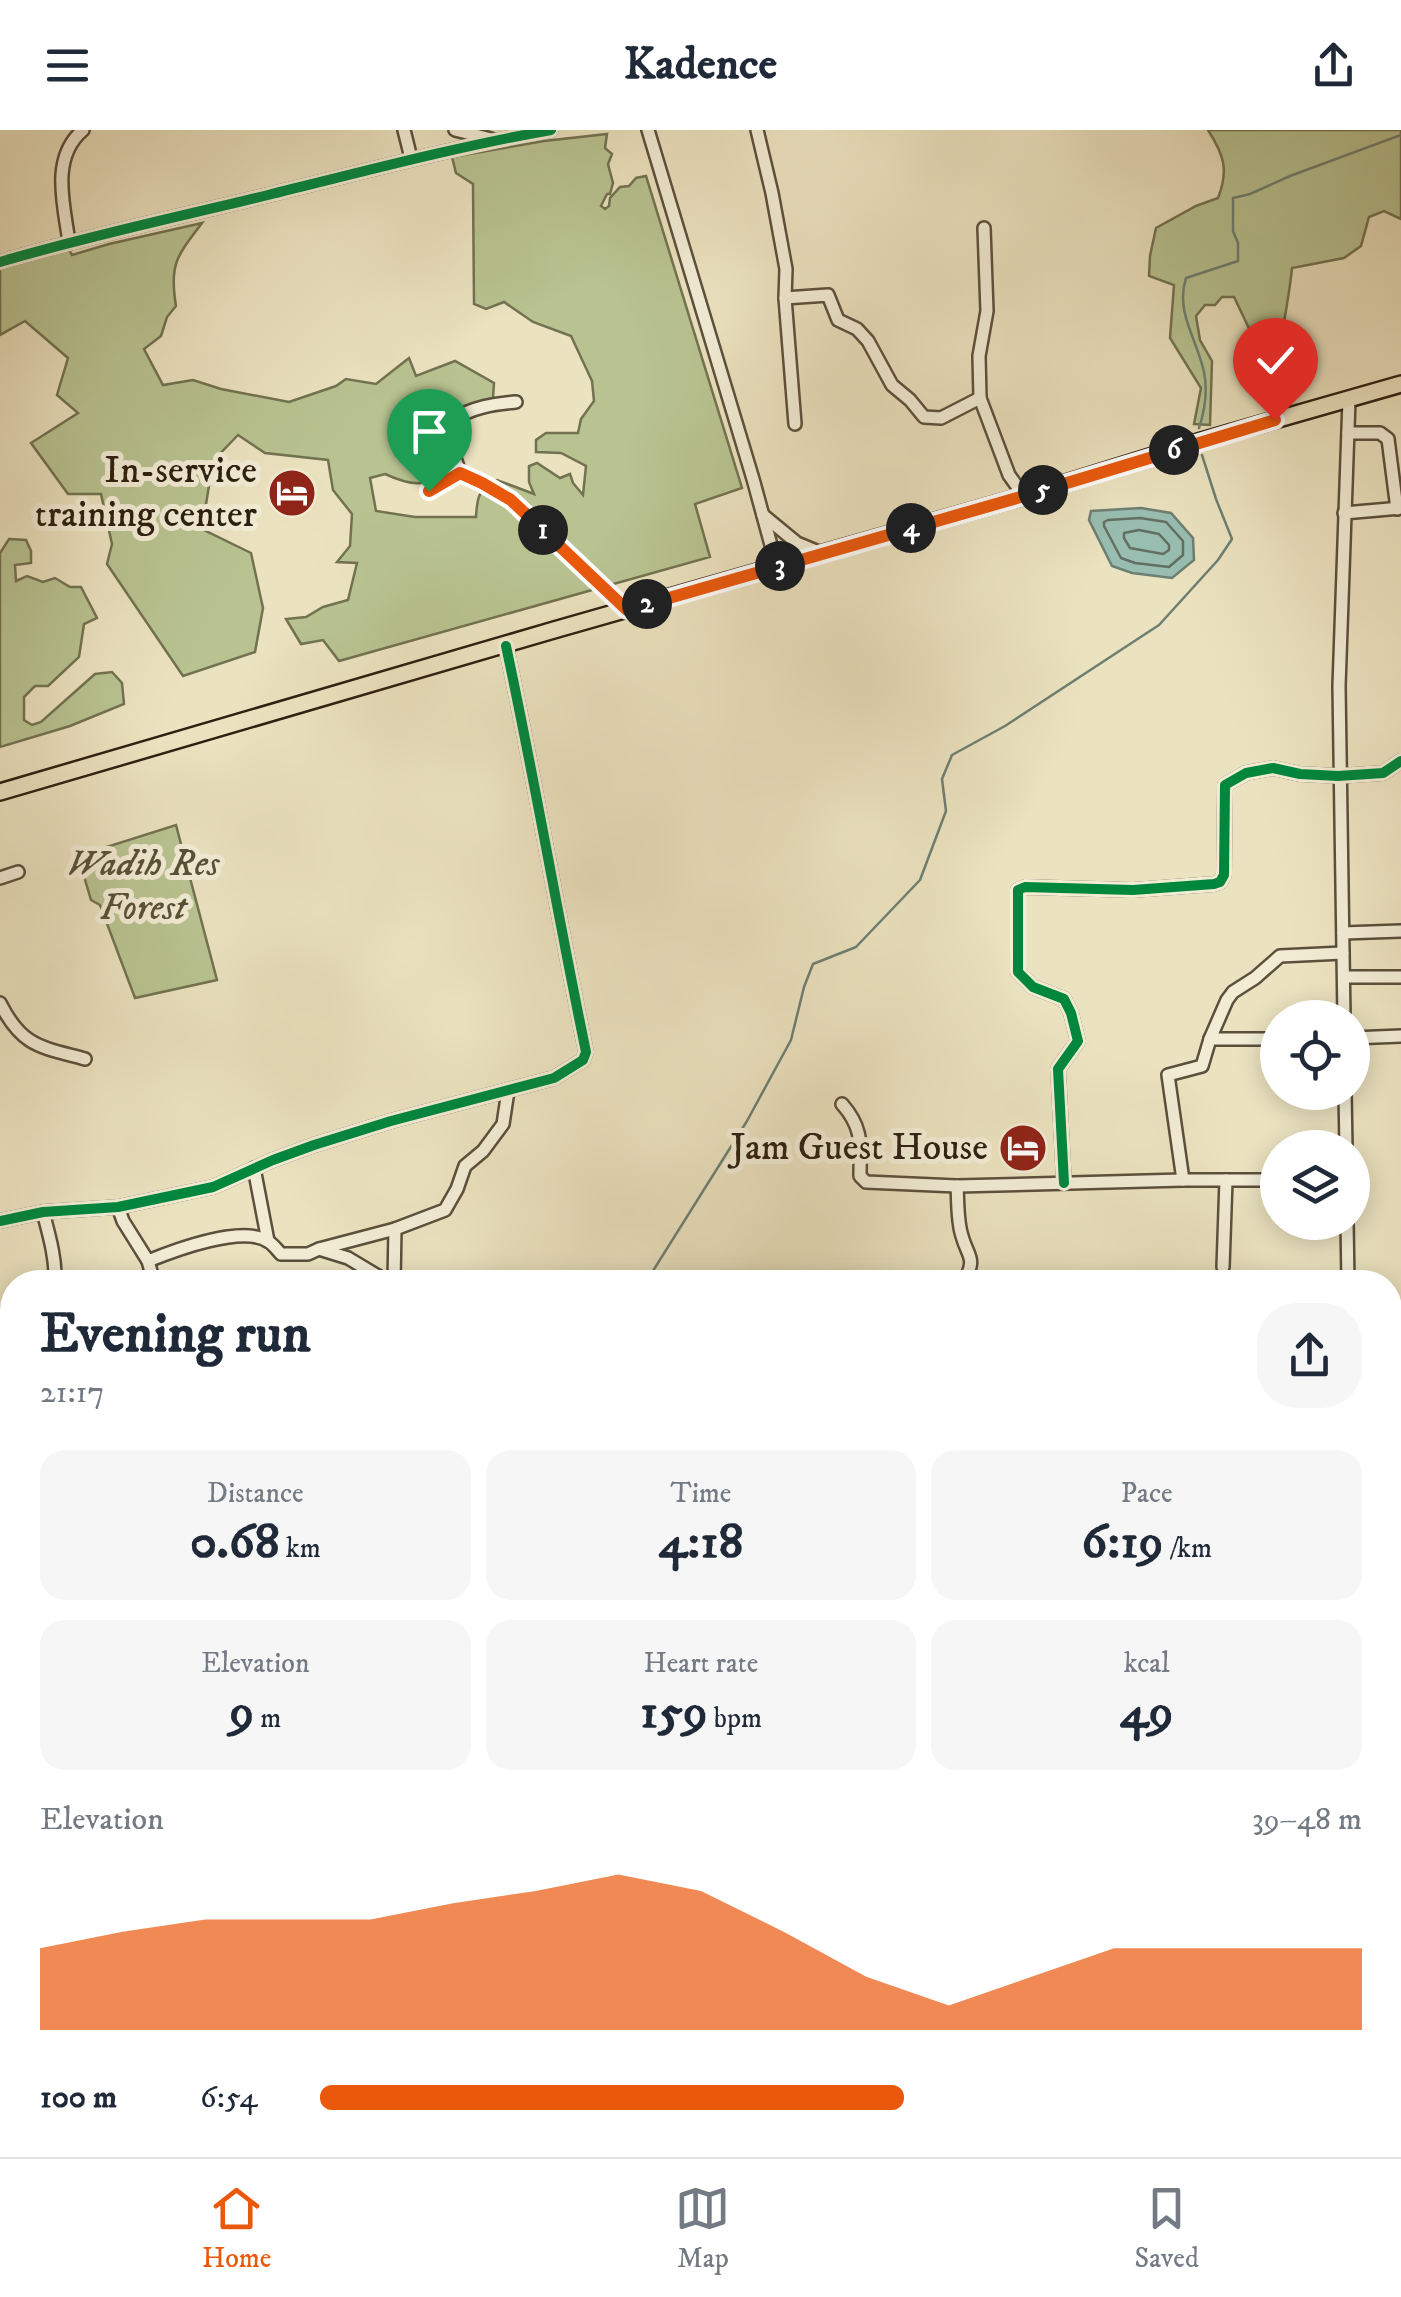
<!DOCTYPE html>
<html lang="en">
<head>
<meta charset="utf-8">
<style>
  :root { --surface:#fff; --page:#f6f6f7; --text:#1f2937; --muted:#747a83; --line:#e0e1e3; --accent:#ea580c }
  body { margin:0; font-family:"IM FELL DW Pica",serif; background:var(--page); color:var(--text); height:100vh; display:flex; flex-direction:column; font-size:38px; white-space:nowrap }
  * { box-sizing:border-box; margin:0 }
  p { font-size:32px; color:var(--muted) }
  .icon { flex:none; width:55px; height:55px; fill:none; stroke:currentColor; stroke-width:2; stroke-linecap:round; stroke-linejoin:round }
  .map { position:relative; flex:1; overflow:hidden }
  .panel { position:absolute; left:0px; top:1140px; width:1402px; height:888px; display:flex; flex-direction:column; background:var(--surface); border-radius:40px 40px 0 0; box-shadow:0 5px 25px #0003 }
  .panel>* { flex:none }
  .buttons { position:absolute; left:1260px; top:870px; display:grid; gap:20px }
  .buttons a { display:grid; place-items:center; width:110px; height:110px; border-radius:50%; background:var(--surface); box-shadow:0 5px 25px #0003; font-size:50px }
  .pin { position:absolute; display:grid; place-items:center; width:85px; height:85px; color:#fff; margin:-102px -42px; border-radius:50% 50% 50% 0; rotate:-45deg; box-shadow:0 0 10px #0007 }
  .pin .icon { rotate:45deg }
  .km { position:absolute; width:50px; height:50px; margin:-25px; border-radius:50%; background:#222; color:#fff; font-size:28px; line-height:50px; text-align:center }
  .round { display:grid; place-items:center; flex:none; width:105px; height:105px; border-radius:40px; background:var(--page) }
  .head { display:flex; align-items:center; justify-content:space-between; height:170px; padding:0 40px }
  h1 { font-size:55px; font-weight:700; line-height:75px }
  .figures { display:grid; grid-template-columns:repeat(3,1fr); gap:15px; height:170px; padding:10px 40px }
  .figures div { display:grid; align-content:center; border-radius:25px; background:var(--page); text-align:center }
  .figures b { font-size:50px; font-weight:700 }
  .figures small { font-size:28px; font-weight:400 }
  .figures p { font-size:28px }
  .chart { height:280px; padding:20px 40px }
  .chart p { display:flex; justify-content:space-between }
  .chart svg { width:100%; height:180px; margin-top:10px; fill:var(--accent); opacity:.7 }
  ul { padding:0 40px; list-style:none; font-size:32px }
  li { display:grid; grid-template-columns:160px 120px 1fr; align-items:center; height:75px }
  li i { height:25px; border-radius:12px; background:var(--accent) }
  header { display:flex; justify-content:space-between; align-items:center; height:130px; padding:0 40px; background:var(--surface); font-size:45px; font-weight:700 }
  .tabs { display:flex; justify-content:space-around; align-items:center; height:140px; border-top:2px solid var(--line); background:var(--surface); font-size:28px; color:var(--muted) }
  .tabs a { display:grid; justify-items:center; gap:5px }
  .tabs .current { color:var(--accent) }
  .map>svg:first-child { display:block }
  .green { fill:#b8c391; stroke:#727251; stroke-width:2.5 }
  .water { fill:#98beb2; stroke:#6d7f72; stroke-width:2.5 }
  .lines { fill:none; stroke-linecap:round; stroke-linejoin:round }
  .shore { stroke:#626f62; stroke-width:2.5 }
  .stream { stroke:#6d7f72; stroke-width:2.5 }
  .minor-casing { stroke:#5c503c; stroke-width:16 }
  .major-casing { stroke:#2d2011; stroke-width:20 }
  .minor { stroke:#f2ecd5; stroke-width:11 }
  .major { stroke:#ebe2bf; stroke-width:15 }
  .cycleway-casing { stroke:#f2ecd5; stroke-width:16 }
  .cycleway { stroke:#00873e; stroke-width:10 }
  .route-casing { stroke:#fff; stroke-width:20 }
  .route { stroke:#ea580c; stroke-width:12 }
  .labels { text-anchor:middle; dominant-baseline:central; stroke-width:10; stroke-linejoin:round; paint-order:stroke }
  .poi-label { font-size:38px; fill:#2d2011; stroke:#f2ecd5; text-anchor:end }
  .park-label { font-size:38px; font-style:italic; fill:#575137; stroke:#f2ecd5 }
</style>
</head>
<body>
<header><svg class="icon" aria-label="menu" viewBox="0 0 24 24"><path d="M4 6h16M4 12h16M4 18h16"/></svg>Kadence<svg class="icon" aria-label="share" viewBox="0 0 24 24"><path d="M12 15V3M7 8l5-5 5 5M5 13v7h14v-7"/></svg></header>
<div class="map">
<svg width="1401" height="2027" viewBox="0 0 1401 2027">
  <rect width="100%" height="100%" fill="#ebe2bf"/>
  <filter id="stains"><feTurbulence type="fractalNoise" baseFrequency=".002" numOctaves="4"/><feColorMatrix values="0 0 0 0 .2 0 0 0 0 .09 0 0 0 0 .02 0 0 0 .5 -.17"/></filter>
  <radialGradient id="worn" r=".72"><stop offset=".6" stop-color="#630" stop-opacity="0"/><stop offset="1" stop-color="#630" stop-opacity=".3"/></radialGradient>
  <g class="green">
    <path d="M1208 0H1401V89L1384 81 1369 87 1361 116 1344 128 1292 138C1289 170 1281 201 1279 234L1267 236 1234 167H1222L1215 175H1205L1196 186 1200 210 1212 231 1210 295 1194 294 1201 258 1170 208 1174 155 1149 146 1150 126 1156 98 1196 76 1218 68C1229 40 1224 25 1208 0Z"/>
    <path d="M607 4 605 18 612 24 608 34 613 53 610 64H607L601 76 605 79 609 76 610 68 620 57 629 56 636 48 646 46 742 358 695 374 710 427 339 531 323 510 301 514 286 489 306 487 323 477 348 470 357 433 337 432 350 416 352 384 333 360 328 330 265 323 238 305 213 331 202 399 251 423 263 478 255 522 183 546 107 434 112 414 101 364H68L31 313 78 283 57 265 68 228 25 191 0 205V137L68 118 72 125 109 114 202 93C177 126 169 134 176 176L167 187 161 206 144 219 163 255 193 250 221 259 289 272 336 256 346 249 376 254 409 228 416 246 455 231 494 253 493 268 461 277 444 270H412L414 307 448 312 451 335C426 357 416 358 385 344L370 348 376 381 415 387H476C477 368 478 359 497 350L534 364 529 352V336L537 333 560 348 570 344 573 353 583 365 586 336 561 323 536 322V310L546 303H578L581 289 594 271 592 251 571 206 533 192 504 172 486 179 474 174 473 54 456 43 452 27 544 11Z"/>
    <polygon points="9,409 26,410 31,421 31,433 15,435 16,451 27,446 43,452 55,448 70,457 81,457 97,488 84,494 79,527 48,556 35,556 24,567 24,590 32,595 41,592 95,544 112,542 122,553 124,574 70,596 0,617 0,423"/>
    <polygon points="176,695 217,850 135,868 100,775 91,770 78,726"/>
  </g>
  <polygon class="water" points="1141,378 1171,383 1193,408 1194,430 1172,448 1132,443 1112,436 1089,390 1091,381"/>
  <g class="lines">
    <g class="shore">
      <polygon points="1140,388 1166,392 1183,411 1183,425 1169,437 1135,433 1121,428 1104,396 1104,392 1108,390"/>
      <polygon points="1139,400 1159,404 1169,415 1169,420 1163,424 1130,418 1124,408 1124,403"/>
    </g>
    <g class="stream">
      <path d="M1199 298C1205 280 1208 262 1204 242 1197 209 1175 182 1186 148L1238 131V113L1233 101V68L1250 64 1290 46 1401 5"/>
      <polyline points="646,1152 747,991 791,910 804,857 813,834 856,817 920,750 946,681 942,649 952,625 1005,596 1159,495 1218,430 1232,409 1216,369 1202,325"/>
    </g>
    <g class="minor-casing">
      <g id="minor">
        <polyline points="404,0 411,28"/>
        <polyline points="455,0 491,9"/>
        <polyline points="648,0 753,349 777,437"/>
        <polyline points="757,0 772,63 786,139 785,168 795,294"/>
        <path d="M69 112C64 75 50 28 83 0"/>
        <path d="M0 132C88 106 178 87 268 65 362 42 455 17 551 0"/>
        <polyline points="785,168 828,165 838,190 857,199 868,211 892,255 910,270 924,287 941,288 980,268 1009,345 1024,366"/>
        <polyline points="980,268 979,226 987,181 984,98"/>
        <path d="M516 272C494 274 472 277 453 290L454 325 460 343 482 353 511 370 627 480"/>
        <polyline points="1348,303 1380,303 1388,309 1397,379"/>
        <polyline points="429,361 460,343"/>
        <polyline points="1344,383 1401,378"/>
        <polyline points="763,385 797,413 821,423"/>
        <polyline points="0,748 18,742"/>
        <polyline points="1343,803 1401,801"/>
        <polyline points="1344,847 1401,847"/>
        <path d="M0 873C22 917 41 917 85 929"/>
        <polyline points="1344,888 1339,556 1349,270"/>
        <polyline points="1352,908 1401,906"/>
        <polyline points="1210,909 1278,909"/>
        <polyline points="1345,962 1346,1018"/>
        <path d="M842 974C864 999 860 1016 860 1046L866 1052 957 1056 1183 1050H1278"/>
        <polyline points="254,1038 268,1111"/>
        <polyline points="1183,1050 1168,945 1202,936 1210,909 1227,870 1233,862 1255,848 1280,826 1343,823"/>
        <polyline points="1064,1053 1058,939 1078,911 1071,883 1064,869 1033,857 1018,842 1018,760 1025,757 1133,760 1214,754 1220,752 1224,745 1225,655 1246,643 1273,638 1300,644 1338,646 1383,643 1401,631"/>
        <path d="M957 1056C958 1071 957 1091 962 1106 968 1128 977 1127 964 1152"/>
        <polyline points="118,1077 123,1091 148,1131 154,1152"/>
        <path d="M43 1082C49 1105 56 1128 55 1152"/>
        <path d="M0 1091 43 1082 118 1077 213 1057 273 1030 314 1015 391 991 554 948 583 930 586 922C558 787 535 651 506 516"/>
        <polyline points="1347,1092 1348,1152"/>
        <polyline points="319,1119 348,1128 388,1152"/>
        <path d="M148 1131C175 1120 244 1094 269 1112 274 1115 277 1120 281 1124H308L319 1119 395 1099 445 1080 457 1059 465 1036 483 1021 503 994 508 961"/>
        <polyline points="1223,1137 1226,1050"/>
        <polyline points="394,1152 395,1099"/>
        <polyline points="1390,1307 1401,1306"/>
        <polyline points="0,1309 12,1309"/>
        <polyline points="0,1463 12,1461"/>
        <polyline points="1390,1582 1401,1582"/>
        <polyline points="0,1639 12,1663"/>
        <polyline points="7,1713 12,1712"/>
        <polyline points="1390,1792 1401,1792"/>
        <polyline points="0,1884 12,1899"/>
        <polyline points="347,2015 350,2027"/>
        <polyline points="693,2015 696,2027"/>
        <polyline points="741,2015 743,2027"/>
        <polyline points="1168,2015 1168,2027"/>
        <polyline points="1256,2015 1256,2027"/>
        <polyline points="6,2027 13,2015"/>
        <polyline points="246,2027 248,2015"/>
        <polyline points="812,2027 857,2016"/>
        <polyline points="1358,2027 1358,2015"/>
      </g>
    </g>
    <g class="major-casing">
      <polyline id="major" points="0,662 554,500 1024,366 1201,311 1401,254"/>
    </g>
    <use href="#minor" class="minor"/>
    <use href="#major" class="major"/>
    <g class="cycleway-casing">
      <g id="cycleway">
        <path d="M0 132C88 106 178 87 268 65 362 42 455 17 551 0"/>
        <polyline points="1064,1053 1058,939 1078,911 1071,883 1064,869 1033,857 1018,842 1018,760 1025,757 1133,760 1214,754 1220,752 1224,745 1225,655 1246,643 1273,638 1300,644 1338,646 1383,643 1401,631"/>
        <path d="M0 1091 43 1082 118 1077 213 1057 273 1030 314 1015 391 991 554 948 583 930 586 922C558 787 535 651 506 516"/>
      </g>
    </g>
    <use href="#cycleway" class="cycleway"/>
  </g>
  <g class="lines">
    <g class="route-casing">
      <polyline id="route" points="429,361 460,343 482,353 511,370 627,480 1024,366 1275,290"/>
    </g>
    <use href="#route" class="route"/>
  </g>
  <defs>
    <g id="hotel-disc" transform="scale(2.5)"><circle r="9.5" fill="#8f2418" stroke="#f2ecd5"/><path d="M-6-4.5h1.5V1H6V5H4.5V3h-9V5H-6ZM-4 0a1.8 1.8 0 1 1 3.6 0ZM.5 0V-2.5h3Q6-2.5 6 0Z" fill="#fff"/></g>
  </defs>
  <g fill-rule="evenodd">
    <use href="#hotel-disc" x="292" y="363"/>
    <use href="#hotel-disc" x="1023" y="1018"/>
  </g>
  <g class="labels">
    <g class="poi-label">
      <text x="257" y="341">In-service<tspan x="257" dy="44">training center</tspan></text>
      <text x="988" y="1018">Jam Guest House</text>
    </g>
    <g class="park-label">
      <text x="143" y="734">Wadih Res<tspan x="143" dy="44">Forest</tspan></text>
    </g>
  </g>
  <rect width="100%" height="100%" filter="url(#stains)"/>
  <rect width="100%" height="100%" fill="url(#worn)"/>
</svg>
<div class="buttons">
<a><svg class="icon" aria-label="locate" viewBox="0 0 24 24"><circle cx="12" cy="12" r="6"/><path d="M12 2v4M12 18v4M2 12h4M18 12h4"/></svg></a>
<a><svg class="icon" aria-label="layers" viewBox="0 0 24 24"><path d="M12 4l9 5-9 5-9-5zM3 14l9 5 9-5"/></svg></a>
</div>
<div class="pin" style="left:429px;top:361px;background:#1e9e55"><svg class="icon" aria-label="arrive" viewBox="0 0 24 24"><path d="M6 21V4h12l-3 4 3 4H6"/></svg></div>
<div class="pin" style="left:1275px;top:290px;background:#d93025"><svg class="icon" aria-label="check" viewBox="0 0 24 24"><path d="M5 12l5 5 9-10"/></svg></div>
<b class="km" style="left:543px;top:400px">1</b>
<b class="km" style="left:647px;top:474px">2</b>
<b class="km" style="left:780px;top:436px">3</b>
<b class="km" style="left:911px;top:398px">4</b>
<b class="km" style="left:1043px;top:360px">5</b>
<b class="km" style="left:1174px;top:320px">6</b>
<section class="panel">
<div class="head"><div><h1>Evening run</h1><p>21:17</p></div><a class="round"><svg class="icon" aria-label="share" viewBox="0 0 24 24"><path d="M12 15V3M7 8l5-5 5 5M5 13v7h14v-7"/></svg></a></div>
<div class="figures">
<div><p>Distance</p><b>0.68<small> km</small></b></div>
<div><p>Time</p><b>4:18</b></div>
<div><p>Pace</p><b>6:19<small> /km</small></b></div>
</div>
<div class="figures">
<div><p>Elevation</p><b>9<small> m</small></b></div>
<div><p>Heart rate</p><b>159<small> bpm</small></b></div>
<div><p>kcal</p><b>49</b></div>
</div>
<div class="chart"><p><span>Elevation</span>39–48 m</p>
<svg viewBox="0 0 160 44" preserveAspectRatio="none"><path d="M0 44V24L10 20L20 17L30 17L40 17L50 13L60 10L70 6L80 10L90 20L100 31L110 38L120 31L130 24L140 24L150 24L160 24V44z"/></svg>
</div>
<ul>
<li><b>100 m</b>6:54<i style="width:56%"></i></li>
</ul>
</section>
</div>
<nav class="tabs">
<a class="current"><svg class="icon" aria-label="home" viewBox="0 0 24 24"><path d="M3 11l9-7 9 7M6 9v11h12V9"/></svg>Home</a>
<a><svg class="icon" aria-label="map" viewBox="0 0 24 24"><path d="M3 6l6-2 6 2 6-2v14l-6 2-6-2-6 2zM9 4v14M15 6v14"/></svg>Map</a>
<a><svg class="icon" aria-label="saved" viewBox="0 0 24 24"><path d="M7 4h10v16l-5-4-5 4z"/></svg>Saved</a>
</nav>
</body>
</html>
